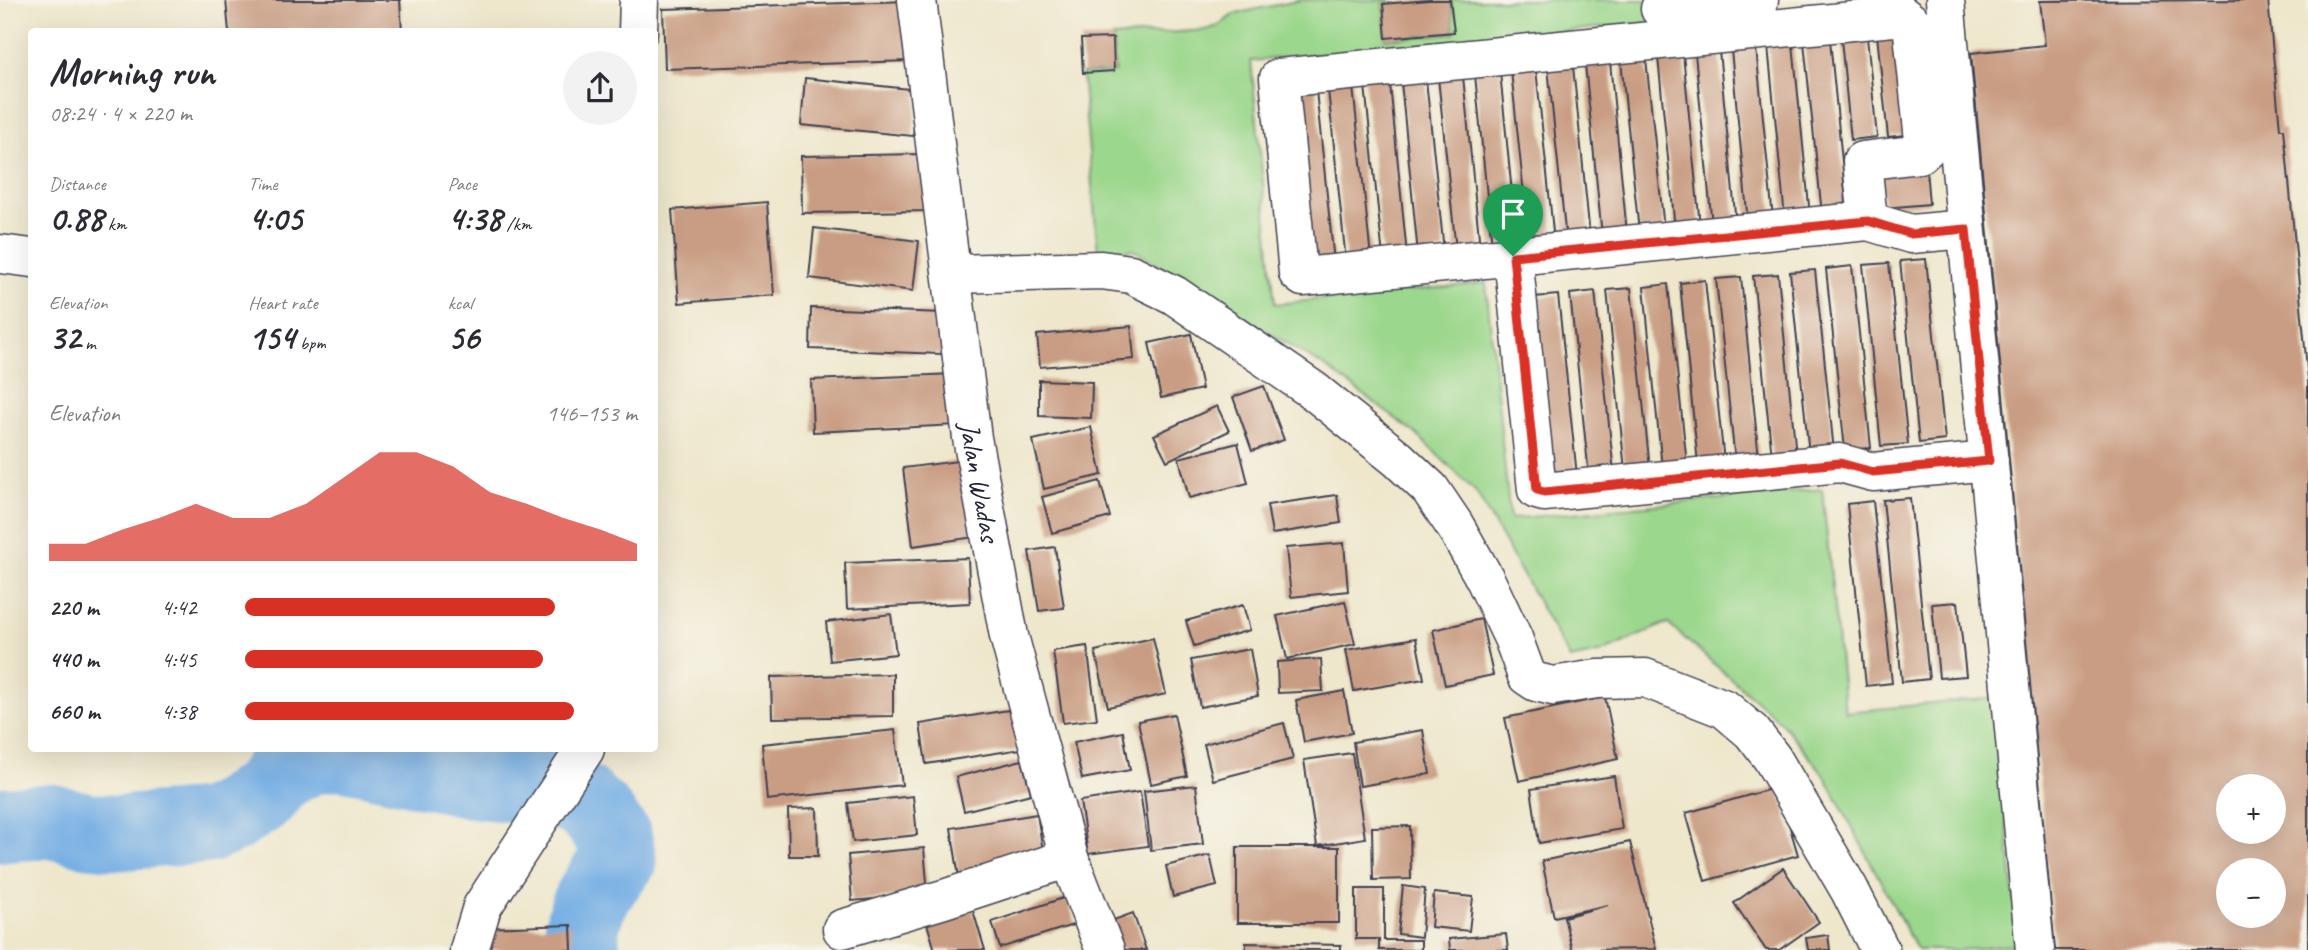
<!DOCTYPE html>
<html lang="en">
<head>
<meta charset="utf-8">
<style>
  :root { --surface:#fff; --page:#f2f2f3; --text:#2b2b33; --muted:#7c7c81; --accent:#d93025 }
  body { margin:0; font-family:Caveat,sans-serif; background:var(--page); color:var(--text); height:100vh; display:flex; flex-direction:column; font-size:26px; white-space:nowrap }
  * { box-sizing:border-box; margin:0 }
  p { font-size:23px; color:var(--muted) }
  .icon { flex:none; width:38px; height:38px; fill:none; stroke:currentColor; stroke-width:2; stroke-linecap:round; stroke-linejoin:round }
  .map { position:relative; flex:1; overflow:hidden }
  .side { position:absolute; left:28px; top:28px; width:630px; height:724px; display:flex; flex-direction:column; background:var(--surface); border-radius:7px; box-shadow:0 7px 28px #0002 }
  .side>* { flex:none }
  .fabs { position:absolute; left:2216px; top:774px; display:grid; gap:14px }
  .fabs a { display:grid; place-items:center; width:70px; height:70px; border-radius:50%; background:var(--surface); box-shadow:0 7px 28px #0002; font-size:35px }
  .pin { position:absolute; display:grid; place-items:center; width:60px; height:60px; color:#fff; margin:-72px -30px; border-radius:50% 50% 50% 0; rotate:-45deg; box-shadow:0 0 7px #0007 }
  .pin .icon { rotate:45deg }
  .round { display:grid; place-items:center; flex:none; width:74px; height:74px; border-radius:37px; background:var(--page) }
  .headline { display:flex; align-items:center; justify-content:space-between; height:119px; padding:0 21px }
  h1 { font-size:38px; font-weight:600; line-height:52px }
  .stats { display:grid; grid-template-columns:repeat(3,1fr); gap:10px; height:119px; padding:7px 21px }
  .stats div { display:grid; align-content:center }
  .stats b { font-size:35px; font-weight:600 }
  .stats small { font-size:19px; font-weight:400 }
  .stats p { font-size:19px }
  .chart { height:196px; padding:14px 21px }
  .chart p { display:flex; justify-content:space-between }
  .chart svg { width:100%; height:126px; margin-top:7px; fill:var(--accent); opacity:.7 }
  ul { padding:0 21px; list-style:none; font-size:23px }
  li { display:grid; grid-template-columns:112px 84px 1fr; align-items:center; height:52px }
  li i { height:18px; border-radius:9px; background:var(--accent) }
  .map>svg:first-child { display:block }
  .green { fill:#9bd78c; stroke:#5e7c64; stroke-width:2 }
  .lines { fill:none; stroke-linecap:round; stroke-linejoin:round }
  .river { stroke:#74aee4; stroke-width:75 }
  .building { fill:#c99d83; fill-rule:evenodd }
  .minor-casing { stroke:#414051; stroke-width:41 }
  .minor { stroke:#fff; stroke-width:38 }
  .route-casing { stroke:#fff; stroke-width:14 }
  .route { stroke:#d93025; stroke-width:9 }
  .labels { text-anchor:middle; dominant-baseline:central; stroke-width:6; stroke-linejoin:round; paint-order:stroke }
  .street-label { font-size:28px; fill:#22223b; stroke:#f7f3e8 }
</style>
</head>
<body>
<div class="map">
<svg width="2308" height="950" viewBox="0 0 2308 950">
  <rect width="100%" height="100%" fill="#f7f3e8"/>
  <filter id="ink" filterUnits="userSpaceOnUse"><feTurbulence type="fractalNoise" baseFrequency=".0143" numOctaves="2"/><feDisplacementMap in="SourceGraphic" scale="14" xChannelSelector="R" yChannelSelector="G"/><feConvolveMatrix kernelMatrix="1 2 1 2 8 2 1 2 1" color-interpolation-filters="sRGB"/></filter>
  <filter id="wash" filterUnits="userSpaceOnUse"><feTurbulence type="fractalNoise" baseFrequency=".00686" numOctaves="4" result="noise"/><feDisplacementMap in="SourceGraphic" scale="28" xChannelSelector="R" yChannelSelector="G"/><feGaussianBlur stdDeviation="1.57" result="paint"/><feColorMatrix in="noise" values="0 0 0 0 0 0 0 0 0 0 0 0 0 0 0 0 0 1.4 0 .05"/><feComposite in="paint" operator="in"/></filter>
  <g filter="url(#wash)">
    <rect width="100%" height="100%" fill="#eee7cc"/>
    <polygon class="green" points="1301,0 1390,0 1390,3 1383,4 1386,39 1454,33 1451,0 1658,0 1659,22 1251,61 1275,304 1486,283 1510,519 1822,489 1845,712 1994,698 2019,944 1962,950 1917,950 1825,776 1781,722 1667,623 1602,652 1570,659 1476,492 1415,433 1327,368 1133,249 1098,252 1082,74 1115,72 1113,37 1205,30 1218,26 1234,14"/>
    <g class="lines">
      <path class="river" d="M0 825 50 821 88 830 118 833 208 826 232 815 264 794 279 774 311 757 340 752 475 781 545 788 580 800 596 814 615 839 619 860C598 886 576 915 583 950"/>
    </g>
    <g id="blocks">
      <g class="building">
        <polygon points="226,0 400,0 402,32 229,32"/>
        <polygon points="1429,0 1450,0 1454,32 1386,38 1383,4"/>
        <path d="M2268 0 2280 129H2284L2308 379V950H2055L1971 53 2045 45 2040 1ZM2228 786H2273V831H2228ZM2228 870H2273V915H2228Z"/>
        <polygon points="909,1 911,61 665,69 663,9"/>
        <polygon points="1903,23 1914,134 1888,137 1876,26"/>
        <polygon points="1866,27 1877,137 1851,140 1840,29"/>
        <polygon points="1829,30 1847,212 1822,214 1803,33"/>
        <polygon points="1792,34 1810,216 1785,218 1767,36"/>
        <polygon points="1113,38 1114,71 1083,73 1081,39"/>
        <polygon points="1755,38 1773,219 1748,222 1730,40"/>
        <polygon points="1718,41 1736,223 1712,225 1694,43"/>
        <polygon points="1682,44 1700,226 1675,229 1657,47"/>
        <polygon points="1645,49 1664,229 1639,232 1620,51"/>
        <polygon points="1609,52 1627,233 1602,236 1584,54"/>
        <polygon points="1572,56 1590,237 1566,240 1547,58"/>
        <polygon points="1535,59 1554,241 1529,243 1510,61"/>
        <polygon points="1499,62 1517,244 1492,247 1474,65"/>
        <polygon points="1462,66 1480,248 1456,250 1437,68"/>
        <polygon points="1425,70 1444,251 1418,254 1400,72"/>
        <polygon points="1389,74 1407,255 1383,257 1364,76"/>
        <polygon points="1352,77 1371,258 1346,261 1327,80"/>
        <polygon points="805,78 918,90 913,136 801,125"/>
        <polygon points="1315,81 1334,262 1310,264 1291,83"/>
        <polygon points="925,154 926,211 802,213 801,156"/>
        <polygon points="1926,169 1929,204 1884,208 1881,173"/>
        <polygon points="767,202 774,295 679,303 672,210"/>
        <polygon points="814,228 919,241 913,291 809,278"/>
        <polygon points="1926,259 1945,440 1919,443 1900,261"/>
        <polygon points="1889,263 1908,444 1881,446 1863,265"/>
        <polygon points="1852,266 1871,448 1845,450 1826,269"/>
        <polygon points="1815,270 1834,451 1809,454 1790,272"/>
        <polygon points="1778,274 1796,455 1772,457 1753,276"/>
        <polygon points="1741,277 1759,459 1735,461 1716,279"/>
        <polygon points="1705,280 1724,462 1698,464 1680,283"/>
        <polygon points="1668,284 1687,465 1662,468 1644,287"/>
        <polygon points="1631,288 1650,469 1625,471 1607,290"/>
        <polygon points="1595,291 1614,473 1589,475 1570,294"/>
        <polygon points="1558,295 1577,476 1553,479 1534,297"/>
        <polygon points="811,308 943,313 942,354 810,349"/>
        <polygon points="1131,326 1134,359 1040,367 1037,335"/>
        <polygon points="1191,334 1202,389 1161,398 1149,343"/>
        <polygon points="955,374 957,425 813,432 811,380"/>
        <polygon points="1039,380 1092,382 1091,418 1039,416"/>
        <polygon points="1264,386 1284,440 1252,451 1233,397"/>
        <polygon points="1217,406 1229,431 1167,461 1154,435"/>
        <polygon points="1091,427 1102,475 1044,489 1033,440"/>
        <polygon points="1238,443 1248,483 1189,498 1179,458"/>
        <polygon points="965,460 975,537 913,546 903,468"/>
        <polygon points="1100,481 1110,517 1052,533 1042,497"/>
        <polygon points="1337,495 1341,523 1272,534 1267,505"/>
        <polygon points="1910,498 1929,679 1902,682 1883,500"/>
        <polygon points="1873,501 1892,683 1866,686 1847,504"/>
        <polygon points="1344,543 1348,591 1291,597 1286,548"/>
        <polygon points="1055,547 1064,608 1039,611 1029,551"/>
        <polygon points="968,558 970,603 847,609 845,563"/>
        <polygon points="1345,601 1355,644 1287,659 1277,616"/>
        <polygon points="1958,602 1966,676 1939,678 1932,604"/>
        <polygon points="1243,605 1250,630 1194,646 1186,621"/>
        <polygon points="891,614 896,654 830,661 826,622"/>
        <polygon points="1481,619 1493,675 1445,685 1433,630"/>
        <polygon points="1153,638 1166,694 1108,707 1095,651"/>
        <polygon points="1416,638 1424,679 1354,691 1346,650"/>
        <polygon points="1087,646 1097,719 1063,723 1053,651"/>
        <polygon points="1250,649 1258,696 1200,707 1191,660"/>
        <polygon points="1321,659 1323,691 1278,693 1277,662"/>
        <polygon points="893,674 893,716 772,718 771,677"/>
        <polygon points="1344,691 1352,733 1304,742 1296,700"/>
        <polygon points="1605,697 1618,759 1519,781 1505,718"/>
        <polygon points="1015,709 1021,749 926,764 920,724"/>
        <polygon points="1174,714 1187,776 1151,784 1138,721"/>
        <polygon points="1284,723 1293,759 1213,780 1204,744"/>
        <polygon points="895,730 902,785 767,800 762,744"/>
        <polygon points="1423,730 1430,774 1360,786 1353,742"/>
        <polygon points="1123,732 1130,770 1082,779 1074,742"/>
        <polygon points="1352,753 1365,838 1317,846 1304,760"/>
        <polygon points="1022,760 1031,794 964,811 956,777"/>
        <polygon points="1614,776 1622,829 1539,843 1531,789"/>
        <polygon points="1196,785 1203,844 1151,850 1144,791"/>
        <polygon points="1778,787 1798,855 1705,881 1686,813"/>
        <polygon points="1140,792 1148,846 1088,854 1080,801"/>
        <polygon points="913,796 917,835 853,842 848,803"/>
        <polygon points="817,808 818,856 789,856 788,809"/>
        <polygon points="1037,814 1045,863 959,877 951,828"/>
        <polygon points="1410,826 1411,879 1373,880 1372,827"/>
        <polygon points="1630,842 1656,949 1572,950 1564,917 1608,905 1554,917 1542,861"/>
        <rect x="1237" y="847" width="102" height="76"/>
        <polygon points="924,848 928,894 852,901 848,855"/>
        <polygon points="1210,855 1217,886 1173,897 1166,866"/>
        <polygon points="1783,868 1819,922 1779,950 1766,950 1734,903"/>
        <polygon points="1403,886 1425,889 1421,937 1398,934"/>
        <polygon points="1356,889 1384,889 1384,940 1421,940 1421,950 1379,950 1379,939 1356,939"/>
        <polygon points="1434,893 1473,897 1469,931 1431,927"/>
        <polygon points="1066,897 1076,924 1000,948 992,922"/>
        <polygon points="971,904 985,950 935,950 925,917"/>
        <polygon points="1133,913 1146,950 1122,950 1111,921"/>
        <polygon points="571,925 572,950 485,950 484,928"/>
        <polygon points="1506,934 1508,950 1450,950 1449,939"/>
        <polygon points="1828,935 1830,950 1808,950 1806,938"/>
        <polygon points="1246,943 1341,945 1341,950 1246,950"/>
      </g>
    </g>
  </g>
  <g filter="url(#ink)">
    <use href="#blocks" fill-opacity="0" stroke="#414051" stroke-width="2"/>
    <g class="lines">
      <g class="minor-casing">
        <g id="minor">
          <path id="s1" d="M917 0 972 438 1009 636 1069 858 1105 950"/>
          <polyline points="1945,0 2035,950"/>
          <polyline points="1660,9 1759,0"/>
          <polyline points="638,32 639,0"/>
          <polyline points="1868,221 1862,161 1920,154 1925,150 1912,23 1903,16 1279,78 1298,273 1303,277 1868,221 1911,234 1966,229"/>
          <polyline points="0,254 32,258"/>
          <polyline points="1513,256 1537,490 1544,492 1840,463 1873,472 1989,461"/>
          <polyline points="953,274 1101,270 1131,274 1174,295 1314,391 1398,459 1430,489 1455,526 1485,579 1513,638 1527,676 1536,682 1553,686 1597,679 1645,678 1725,709 1752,732 1772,758 1849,889 1880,950"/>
          <polyline points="842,929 944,899 1069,858"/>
          <polyline points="469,950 482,907 585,749"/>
        </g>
      </g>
      <use href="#minor" class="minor"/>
    </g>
  </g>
  <g class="lines" filter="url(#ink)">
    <g class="route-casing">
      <polygon id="route" points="1868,221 1911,234 1966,229 1989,461 1873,472 1840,463 1544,492 1537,490 1513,256"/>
    </g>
    <use href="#route" class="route"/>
  </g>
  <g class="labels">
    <g class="street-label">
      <text stroke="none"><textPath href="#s1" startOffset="486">Jalan Wadas</textPath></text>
    </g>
  </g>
</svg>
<div class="fabs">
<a>+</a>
<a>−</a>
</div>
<div class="pin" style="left:1513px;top:256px;background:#1e9e55"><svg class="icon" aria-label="arrive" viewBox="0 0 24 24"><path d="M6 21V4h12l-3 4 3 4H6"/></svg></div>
<section class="side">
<div class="headline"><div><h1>Morning run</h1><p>08:24 · 4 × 220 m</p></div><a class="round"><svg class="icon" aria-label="share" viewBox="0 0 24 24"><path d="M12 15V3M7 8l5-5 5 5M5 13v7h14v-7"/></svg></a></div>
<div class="stats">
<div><p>Distance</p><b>0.88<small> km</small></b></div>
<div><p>Time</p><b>4:05</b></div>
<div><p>Pace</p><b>4:38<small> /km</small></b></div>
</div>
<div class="stats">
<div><p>Elevation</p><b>32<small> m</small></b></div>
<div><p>Heart rate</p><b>154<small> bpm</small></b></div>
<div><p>kcal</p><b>56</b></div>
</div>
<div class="chart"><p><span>Elevation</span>146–153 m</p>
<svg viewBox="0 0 160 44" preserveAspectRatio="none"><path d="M0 44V38L10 38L20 33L30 29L40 24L50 29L60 29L70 24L80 15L90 6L100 6L110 11L120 20L130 24L140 29L150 33L160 38V44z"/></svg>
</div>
<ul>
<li><b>220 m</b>4:42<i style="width:79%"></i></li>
<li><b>440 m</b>4:45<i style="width:76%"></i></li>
<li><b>660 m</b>4:38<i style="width:84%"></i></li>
</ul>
</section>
</div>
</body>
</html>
